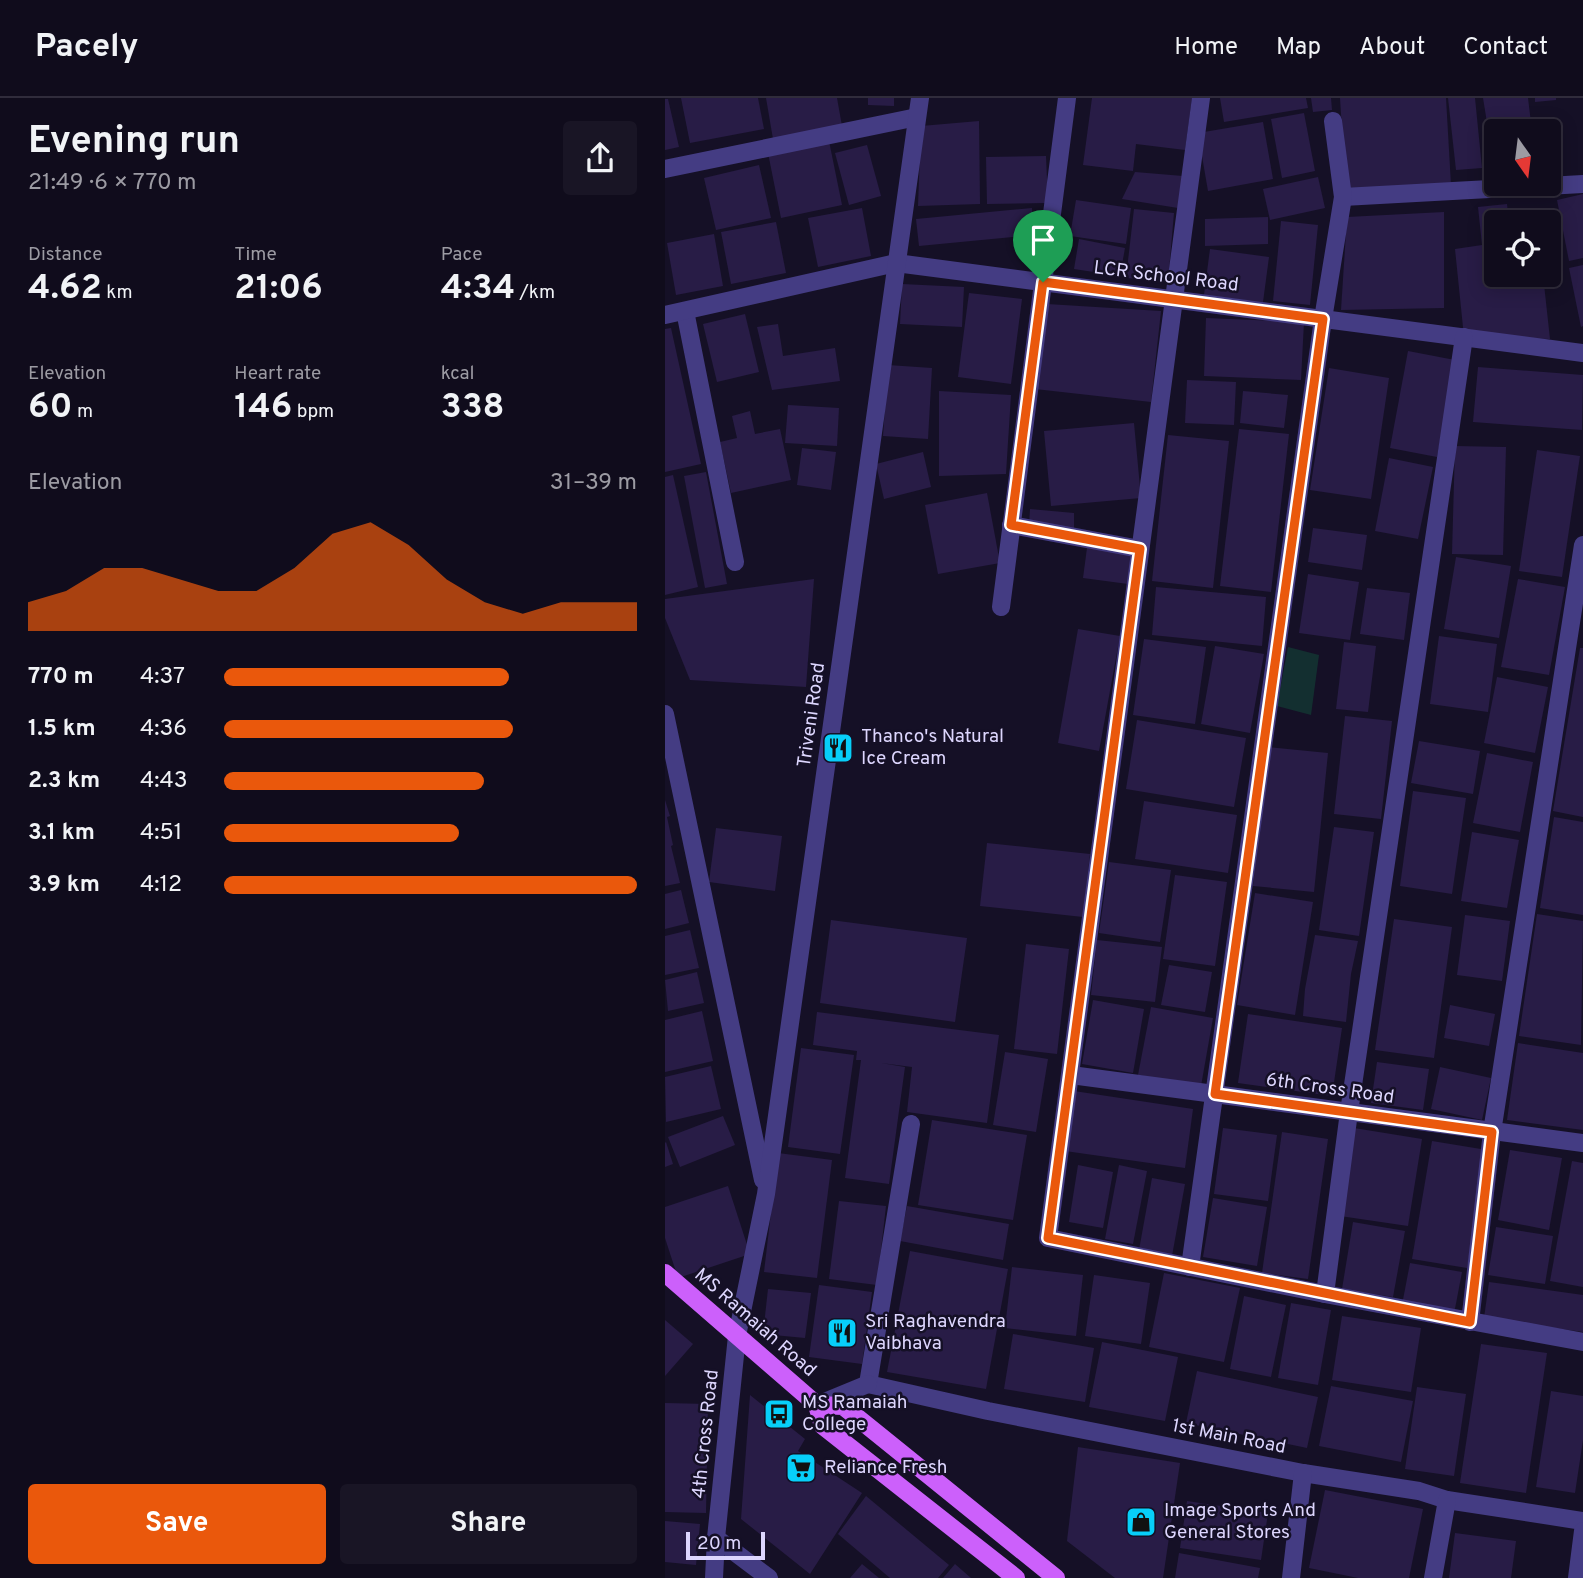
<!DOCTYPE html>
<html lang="en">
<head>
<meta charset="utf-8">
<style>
  :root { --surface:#100c1c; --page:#191525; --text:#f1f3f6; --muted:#9c9ba3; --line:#302c3b; --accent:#ea580c }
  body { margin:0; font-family:Overpass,sans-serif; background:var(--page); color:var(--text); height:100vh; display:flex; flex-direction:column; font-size:26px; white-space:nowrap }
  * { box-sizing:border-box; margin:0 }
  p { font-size:23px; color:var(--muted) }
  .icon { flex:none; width:38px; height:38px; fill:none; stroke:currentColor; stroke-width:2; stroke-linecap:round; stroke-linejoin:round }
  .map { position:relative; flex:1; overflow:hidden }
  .drawer { display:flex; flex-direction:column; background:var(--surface); width:665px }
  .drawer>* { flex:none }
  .needle { width:46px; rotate:166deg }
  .tools { position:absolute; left:819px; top:21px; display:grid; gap:14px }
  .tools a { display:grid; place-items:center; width:77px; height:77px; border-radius:7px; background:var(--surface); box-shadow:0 4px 18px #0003,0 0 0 2px var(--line); font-size:35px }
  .scale { position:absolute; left:21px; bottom:18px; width:79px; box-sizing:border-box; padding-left:7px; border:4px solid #ddd6fe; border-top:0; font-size:19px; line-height:24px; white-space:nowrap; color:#ddd6fe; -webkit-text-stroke:5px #151026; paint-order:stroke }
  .pin { position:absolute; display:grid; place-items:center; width:60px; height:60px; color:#fff; margin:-72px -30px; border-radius:50% 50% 50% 0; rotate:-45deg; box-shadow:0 0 7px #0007 }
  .pin .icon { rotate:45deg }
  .round { display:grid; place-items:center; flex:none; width:74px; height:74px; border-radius:7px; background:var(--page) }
  .summary { display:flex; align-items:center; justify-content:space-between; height:119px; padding:0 28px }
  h1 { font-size:38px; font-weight:700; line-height:52px }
  .stats { display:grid; grid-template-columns:repeat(3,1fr); gap:10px; height:119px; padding:7px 28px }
  .stats div { display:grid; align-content:center }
  .stats b { font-size:35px; font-weight:700 }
  .stats small { font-size:19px; font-weight:400 }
  .stats p { font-size:19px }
  .chart { height:196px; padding:14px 28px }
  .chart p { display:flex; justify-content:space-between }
  .chart svg { width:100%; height:126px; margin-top:7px; fill:var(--accent); opacity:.7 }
  .action { display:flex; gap:14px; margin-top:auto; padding:14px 28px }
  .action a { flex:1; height:80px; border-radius:7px; background:var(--accent); color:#fff; font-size:28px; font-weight:700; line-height:80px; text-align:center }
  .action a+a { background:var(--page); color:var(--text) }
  ul { padding:0 28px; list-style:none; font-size:23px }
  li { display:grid; grid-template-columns:112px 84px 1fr; align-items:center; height:52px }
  li i { height:18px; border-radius:9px; background:var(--accent) }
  header { display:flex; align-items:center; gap:42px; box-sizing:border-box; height:98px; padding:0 35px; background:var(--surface); border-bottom:2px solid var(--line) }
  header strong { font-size:33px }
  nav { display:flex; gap:38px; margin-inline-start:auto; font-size:24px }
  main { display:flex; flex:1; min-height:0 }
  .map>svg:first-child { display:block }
  .green { fill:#132f30 }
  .building { fill:#281c46 }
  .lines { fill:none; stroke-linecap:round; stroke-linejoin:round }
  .minor { stroke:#443c83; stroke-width:18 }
  .major { stroke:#cc60fb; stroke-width:18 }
  .route-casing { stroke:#fff; stroke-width:14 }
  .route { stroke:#ea580c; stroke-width:9 }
  .labels { text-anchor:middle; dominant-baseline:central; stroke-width:5; stroke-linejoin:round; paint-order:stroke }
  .street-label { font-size:19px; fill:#ddd6fe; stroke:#151026 }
  .poi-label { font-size:19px; fill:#ddd6fe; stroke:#151026; text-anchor:start }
</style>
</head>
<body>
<header>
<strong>Pacely</strong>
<nav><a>Home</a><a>Map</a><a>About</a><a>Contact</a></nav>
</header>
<main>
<section class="drawer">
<div class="summary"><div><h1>Evening run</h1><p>21:49 · 6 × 770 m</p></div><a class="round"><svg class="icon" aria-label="share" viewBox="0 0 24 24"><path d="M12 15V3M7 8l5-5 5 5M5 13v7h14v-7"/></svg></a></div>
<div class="stats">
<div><p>Distance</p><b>4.62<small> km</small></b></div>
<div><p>Time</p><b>21:06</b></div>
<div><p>Pace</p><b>4:34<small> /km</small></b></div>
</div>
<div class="stats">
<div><p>Elevation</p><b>60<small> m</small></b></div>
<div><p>Heart rate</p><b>146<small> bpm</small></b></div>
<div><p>kcal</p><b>338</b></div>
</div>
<div class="chart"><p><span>Elevation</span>31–39 m</p>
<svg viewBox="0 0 160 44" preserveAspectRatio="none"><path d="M0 44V34L10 30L20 22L30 22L40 26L50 30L60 30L70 22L80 10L90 6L100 14L110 26L120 34L130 38L140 34L150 34L160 34V44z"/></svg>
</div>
<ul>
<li><b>770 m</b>4:37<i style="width:69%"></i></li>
<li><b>1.5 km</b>4:36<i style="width:70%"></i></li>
<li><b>2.3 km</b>4:43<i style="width:63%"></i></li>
<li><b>3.1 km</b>4:51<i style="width:57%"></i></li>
<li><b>3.9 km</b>4:12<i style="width:100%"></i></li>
</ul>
<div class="action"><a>Save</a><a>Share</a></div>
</section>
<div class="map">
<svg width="918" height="1480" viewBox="0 0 918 1480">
  <rect width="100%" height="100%" fill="#151026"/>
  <polygon class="green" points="623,549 654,557 646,617 612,608"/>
  <g class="building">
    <polygon points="16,0 93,0 99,31 25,45"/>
    <polygon points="101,0 172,0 177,28 108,41"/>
    <polygon points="203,0 229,0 229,8 203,7"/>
    <polygon points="427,0 527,0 520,52 471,46 468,73 418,67"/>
    <polygon points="555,0 641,0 643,10 559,24"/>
    <polygon points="646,0 666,0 667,12 648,14"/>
    <polygon points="675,0 781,0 786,87 681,94"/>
    <polygon points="783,0 810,0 817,70 791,72"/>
    <polygon points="818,0 863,0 867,33 831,33 831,80"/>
    <polygon points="870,0 891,0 891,2 870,4"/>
    <polygon points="0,1 3,1 14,49 0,52"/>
    <polygon points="639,15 650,73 617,80 606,21"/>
    <polygon points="314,23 315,106 253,108 256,28"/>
    <polygon points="598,24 608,81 543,93 533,35"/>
    <polygon points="164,43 177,107 116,120 103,55"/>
    <polygon points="202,47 216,98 184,107 170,55"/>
    <polygon points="381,58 383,105 322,106 321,59"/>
    <polygon points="94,67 106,120 51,132 39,80"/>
    <polygon points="470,74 518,78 513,110 457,101"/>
    <polygon points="653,79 660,110 605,122 598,91"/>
    <polygon points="918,96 918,160 904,163 892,102"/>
    <polygon points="411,102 466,110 461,146 405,138"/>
    <polygon points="842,106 844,124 831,124 831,177 878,177 885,241 799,239 790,151 817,147 813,109"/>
    <polygon points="197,110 206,158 153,169 143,120"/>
    <polygon points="367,110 369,137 254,148 251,121"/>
    <polygon points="469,111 509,115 503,184 461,180"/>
    <polygon points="779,114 779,210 676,212 682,119"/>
    <polygon points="603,119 603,146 540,148 540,121"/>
    <polygon points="616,123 653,127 645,207 608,203"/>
    <polygon points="111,124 121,175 66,186 56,134"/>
    <polygon points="49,136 58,188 11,197 2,145"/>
    <polygon points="414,141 460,150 455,178 409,171"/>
    <polygon points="545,151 604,159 598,204 539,197"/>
    <polygon points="918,167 918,228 916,229 904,170"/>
    <polygon points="237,186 299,189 297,229 235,226"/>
    <polygon points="304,195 357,201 346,286 293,279"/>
    <polygon points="382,206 496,213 486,304 370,291"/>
    <polygon points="80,216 94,274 52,284 38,226"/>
    <polygon points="541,220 639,224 636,282 539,278"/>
    <polygon points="113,226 118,258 170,250 175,283 107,292 92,229"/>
    <polygon points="6,230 36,366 0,374 0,231"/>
    <polygon points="743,253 790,262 772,359 725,350"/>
    <polygon points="223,267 267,270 263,341 218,338"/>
    <polygon points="813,269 918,277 917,332 808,324"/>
    <polygon points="664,270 724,280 706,401 645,392"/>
    <polygon points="522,282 571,284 569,327 520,325"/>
    <polygon points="274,293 346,297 341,376 274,378"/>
    <polygon points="578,293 623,297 619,330 575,325"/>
    <polygon points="123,307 174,310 172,348 120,345"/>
    <polygon points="85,313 90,336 115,331 126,382 66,395 55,344 72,340 67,318"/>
    <polygon points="469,325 476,400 386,408 379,333"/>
    <polygon points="574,331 624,336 606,494 555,488"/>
    <polygon points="503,337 564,343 548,490 487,483"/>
    <polygon points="790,348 841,349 838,457 787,456"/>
    <polygon points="137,350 171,354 166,392 132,387"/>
    <polygon points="872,352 915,358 897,479 854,473"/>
    <polygon points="258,354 266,389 219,401 211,366"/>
    <polygon points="724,360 768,369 753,441 710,433"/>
    <polygon points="41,374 62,486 40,490 19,378"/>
    <polygon points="8,377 33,489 0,497 0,379"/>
    <polygon points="322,395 335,465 273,476 260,407"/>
    <polygon points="365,411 409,415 409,431 364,428"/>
    <polygon points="648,430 702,437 697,472 643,464"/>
    <polygon points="422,450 467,455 463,486 418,480"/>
    <polygon points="791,459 846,468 834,540 779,531"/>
    <polygon points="643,476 694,484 685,542 634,535"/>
    <polygon points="149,481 141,589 25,582 0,520 0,501"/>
    <polygon points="853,481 900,489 884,577 836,569"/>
    <polygon points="491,489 601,499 597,548 487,537"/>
    <polygon points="702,490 745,495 739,542 695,536"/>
    <polygon points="413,531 455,538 434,653 393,645"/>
    <polygon points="774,538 832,546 823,614 765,606"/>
    <polygon points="479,541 541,549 530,626 468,617"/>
    <polygon points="679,544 711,548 703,614 671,611"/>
    <polygon points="550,548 599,556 585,635 536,626"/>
    <polygon points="915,550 918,550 918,719 888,713"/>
    <polygon points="832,579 883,589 870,655 819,645"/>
    <polygon points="680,618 727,623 716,721 669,716"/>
    <polygon points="472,622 581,640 569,709 461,691"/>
    <polygon points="754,643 815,653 808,696 746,685"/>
    <polygon points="602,649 663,655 649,794 588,788"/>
    <polygon points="822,655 868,664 855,734 808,725"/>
    <polygon points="748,693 801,700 787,796 735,788"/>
    <polygon points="0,702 5,718 2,719 8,747 6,748 15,785 0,788"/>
    <polygon points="479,703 572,717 563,775 470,761"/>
    <polygon points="889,719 918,724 918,817 875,810"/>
    <polygon points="669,729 709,734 694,838 654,832"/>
    <polygon points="51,730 117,738 110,793 44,784"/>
    <polygon points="807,734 854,742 842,810 796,803"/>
    <polygon points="322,745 425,756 418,819 315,808"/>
    <polygon points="444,764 506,772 495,844 434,835"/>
    <polygon points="510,777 562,784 550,868 498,861"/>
    <polygon points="16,792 24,825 0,831 0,796"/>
    <polygon points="590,795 648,804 630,917 572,907"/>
    <polygon points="872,816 918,823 916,947 854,938"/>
    <polygon points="800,817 845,823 837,883 792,877"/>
    <polygon points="729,821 787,829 769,960 710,952"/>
    <polygon points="166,822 302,840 290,924 155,905"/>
    <polygon points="25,832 34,870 0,877 0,838"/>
    <polygon points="650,837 693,843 686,876 681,924 638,918 640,891"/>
    <polygon points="432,842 497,849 490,904 426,897"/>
    <polygon points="361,846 404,851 392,956 349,951"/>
    <polygon points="504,867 547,874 540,914 496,907"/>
    <polygon points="32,874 39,905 3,913 0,882"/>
    <polygon points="428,902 479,911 468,975 417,966"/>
    <polygon points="785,907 830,916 824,948 779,940"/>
    <polygon points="486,909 548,920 536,988 473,977"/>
    <polygon points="37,913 48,963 0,974 0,922"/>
    <polygon points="152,914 334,937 322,1025 242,1014 247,969 216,965 240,969 224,1086 180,1080 196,962 191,962 192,953 148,947"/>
    <polygon points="583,916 677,930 667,998 573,985"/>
    <polygon points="853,945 918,955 918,1032 842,1022"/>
    <polygon points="136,950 189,957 175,1056 123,1049"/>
    <polygon points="340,954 383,961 371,1034 328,1027"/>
    <polygon points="712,964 764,971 758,1012 706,1005"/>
    <polygon points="46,968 56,1011 1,1024 0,979"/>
    <polygon points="775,969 826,980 817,1022 766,1011"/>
    <polygon points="409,993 528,1011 520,1070 400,1053"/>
    <polygon points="58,1018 70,1047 15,1069 3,1039"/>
    <polygon points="267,1022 362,1037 348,1122 253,1107"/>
    <polygon points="558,1030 612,1037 603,1103 549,1096"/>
    <polygon points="689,1030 757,1041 743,1128 675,1118"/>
    <polygon points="617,1034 663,1041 643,1181 597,1175"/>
    <polygon points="767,1043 822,1052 802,1170 747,1161"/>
    <polygon points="1,1044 8,1066 0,1069 0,1045"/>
    <polygon points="845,1052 897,1060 884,1132 833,1122"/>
    <polygon points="113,1055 167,1062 152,1180 99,1174"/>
    <polygon points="907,1063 918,1065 918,1189 885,1183"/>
    <polygon points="413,1067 448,1074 438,1130 404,1124"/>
    <polygon points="454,1067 482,1073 468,1146 440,1141"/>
    <polygon points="487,1080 520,1086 507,1158 474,1152"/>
    <polygon points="63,1088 85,1156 13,1180 0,1140 0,1109"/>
    <polygon points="548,1100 602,1109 592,1168 538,1159"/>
    <polygon points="174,1103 221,1108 212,1187 164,1181"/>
    <polygon points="242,1108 344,1126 338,1162 235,1143"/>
    <polygon points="688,1124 740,1133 728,1199 677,1191"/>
    <polygon points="831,1129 888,1138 880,1186 823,1177"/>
    <polygon points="245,1153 343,1171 321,1291 222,1274"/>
    <polygon points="745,1165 797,1174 789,1216 737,1207"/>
    <polygon points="347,1169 418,1177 411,1238 340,1230"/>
    <polygon points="499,1175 575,1190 559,1264 484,1249"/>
    <polygon points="429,1177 485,1185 476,1246 420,1238"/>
    <polygon points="824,1184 918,1197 918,1234 819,1220"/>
    <polygon points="154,1187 207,1194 197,1266 144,1259"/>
    <polygon points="103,1191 146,1195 140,1240 98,1236"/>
    <polygon points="579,1198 621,1207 606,1279 565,1271"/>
    <polygon points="626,1205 666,1212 653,1287 613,1280"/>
    <polygon points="677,1218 756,1230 746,1294 667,1282"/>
    <polygon points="0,1222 28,1246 0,1278"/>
    <polygon points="348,1236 429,1250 420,1304 339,1291"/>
    <polygon points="437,1244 513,1259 500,1323 424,1309"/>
    <polygon points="816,1246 882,1255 861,1395 795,1385"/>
    <polygon points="532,1273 653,1299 642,1350 521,1325"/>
    <polygon points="666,1288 748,1303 736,1364 654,1348"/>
    <polygon points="752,1289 801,1296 789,1378 740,1371"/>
    <polygon points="886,1293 918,1298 918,1342 910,1395 871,1389"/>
    <polygon points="85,1297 140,1341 133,1353 197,1395 145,1476 76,1421"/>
    <polygon points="0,1305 43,1306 41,1415 0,1414"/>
    <polygon points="413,1349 515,1365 498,1480 450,1480 402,1443"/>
    <polygon points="660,1392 758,1411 744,1480 693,1480 644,1470"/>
    <polygon points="201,1398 284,1467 273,1480 225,1480 173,1436"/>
    <polygon points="522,1403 603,1415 596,1462 515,1450"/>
    <polygon points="0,1423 35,1426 31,1467 0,1464"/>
    <polygon points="790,1435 851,1443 846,1480 784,1480"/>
    <polygon points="514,1455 595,1470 593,1480 510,1480"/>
    <polygon points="197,1466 214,1480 185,1480"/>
    <polygon points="290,1466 306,1480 278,1480"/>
  </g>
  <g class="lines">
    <g class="minor">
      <polyline points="536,0 383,1140 660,1196 918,1244"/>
      <polyline points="0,71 252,19"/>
      <polyline points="678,99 918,86"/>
      <polyline points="20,213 70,464"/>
      <polyline points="0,217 231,165 918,255"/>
      <polyline points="346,427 475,451"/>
      <polyline points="336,509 402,0"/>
      <polyline points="0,616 98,1082"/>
      <polyline points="406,977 918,1045"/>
      <polyline points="525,1169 658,221 678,99 668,23"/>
      <polyline points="660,1196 684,1014 799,239"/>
      <polyline points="805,1224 827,1034 918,447"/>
      <polyline points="203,1286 323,1313 638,1375 754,1393 782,1402 918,1423"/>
      <polyline points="203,1286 246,1026"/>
      <polyline points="152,1307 203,1286"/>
      <polyline points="51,1440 104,1480"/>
      <polyline points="49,1480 51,1440 72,1238 101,1096 255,0"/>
      <polyline points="626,1480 638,1375"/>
      <polyline points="768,1480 782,1402"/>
      <polyline points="912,1480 918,1433"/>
    </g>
    <g class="major">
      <polyline points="0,1175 152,1307 158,1328 351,1480"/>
      <polyline points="152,1307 178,1308 391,1480"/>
    </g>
  </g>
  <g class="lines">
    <g class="route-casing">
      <polygon id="route" points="378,184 658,221 550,996 827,1034 805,1224 383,1140 475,451 346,427"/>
    </g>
    <use href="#route" class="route"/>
  </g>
  <defs>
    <g id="restaurant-square" transform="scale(1.575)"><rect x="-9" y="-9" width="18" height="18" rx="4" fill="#07cff9" stroke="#151026"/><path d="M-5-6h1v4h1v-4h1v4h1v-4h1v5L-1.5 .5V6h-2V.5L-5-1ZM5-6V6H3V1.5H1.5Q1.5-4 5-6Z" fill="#111"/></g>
    <g id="bus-square" transform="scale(1.575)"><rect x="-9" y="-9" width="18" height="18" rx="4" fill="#07cff9" stroke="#151026"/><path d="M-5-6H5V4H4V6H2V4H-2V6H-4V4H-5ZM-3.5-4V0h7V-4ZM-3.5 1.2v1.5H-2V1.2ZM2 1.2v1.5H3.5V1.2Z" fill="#111"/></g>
    <g id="supermarket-square" transform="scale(1.575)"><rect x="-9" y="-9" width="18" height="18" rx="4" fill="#07cff9" stroke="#151026"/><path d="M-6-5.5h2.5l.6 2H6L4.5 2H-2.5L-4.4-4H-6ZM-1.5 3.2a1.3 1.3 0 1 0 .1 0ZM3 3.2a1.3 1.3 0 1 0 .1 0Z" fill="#111"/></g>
    <g id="shop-square" transform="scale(1.575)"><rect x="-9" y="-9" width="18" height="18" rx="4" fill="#07cff9" stroke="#151026"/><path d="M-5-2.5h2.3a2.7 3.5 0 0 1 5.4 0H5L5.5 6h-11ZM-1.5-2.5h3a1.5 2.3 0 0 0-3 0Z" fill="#111"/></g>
  </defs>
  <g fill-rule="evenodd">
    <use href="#restaurant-square" x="173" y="650"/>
    <use href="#restaurant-square" x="177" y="1235"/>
    <use href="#bus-square" x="114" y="1316"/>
    <use href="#supermarket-square" x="136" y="1370"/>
    <use href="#shop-square" x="476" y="1424"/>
  </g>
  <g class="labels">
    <g class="street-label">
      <text transform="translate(501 179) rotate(7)">LCR School Road</text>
      <text transform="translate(147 617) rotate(-82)">Triveni Road</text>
      <text transform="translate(665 991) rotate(8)">6th Cross Road</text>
      <text transform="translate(90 1225) rotate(41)">MS Ramaiah Road</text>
      <text transform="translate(41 1336) rotate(-84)">4th Cross Road</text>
      <text transform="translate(564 1339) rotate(11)">1st Main Road</text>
    </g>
    <g class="poi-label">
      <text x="196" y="639">Thanco's Natural<tspan x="196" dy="22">Ice Cream</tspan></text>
      <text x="200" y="1224">Sri Raghavendra<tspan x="200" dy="22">Vaibhava</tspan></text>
      <text x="137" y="1305">MS Ramaiah<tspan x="137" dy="22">College</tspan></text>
      <text x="159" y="1370">Reliance Fresh</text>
      <text x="499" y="1413">Image Sports And<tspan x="499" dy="22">General Stores</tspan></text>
    </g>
  </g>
</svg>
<div class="tools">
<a><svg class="needle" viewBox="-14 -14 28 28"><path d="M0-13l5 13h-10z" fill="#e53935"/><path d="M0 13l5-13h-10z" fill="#9c9ba3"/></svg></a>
<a><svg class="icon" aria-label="locate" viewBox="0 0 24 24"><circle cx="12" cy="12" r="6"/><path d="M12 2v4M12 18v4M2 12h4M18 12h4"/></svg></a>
</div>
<div class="scale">20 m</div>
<div class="pin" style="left:378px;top:184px;background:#1e9e55"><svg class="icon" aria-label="arrive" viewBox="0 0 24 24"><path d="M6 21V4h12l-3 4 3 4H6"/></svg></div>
</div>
</main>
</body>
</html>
